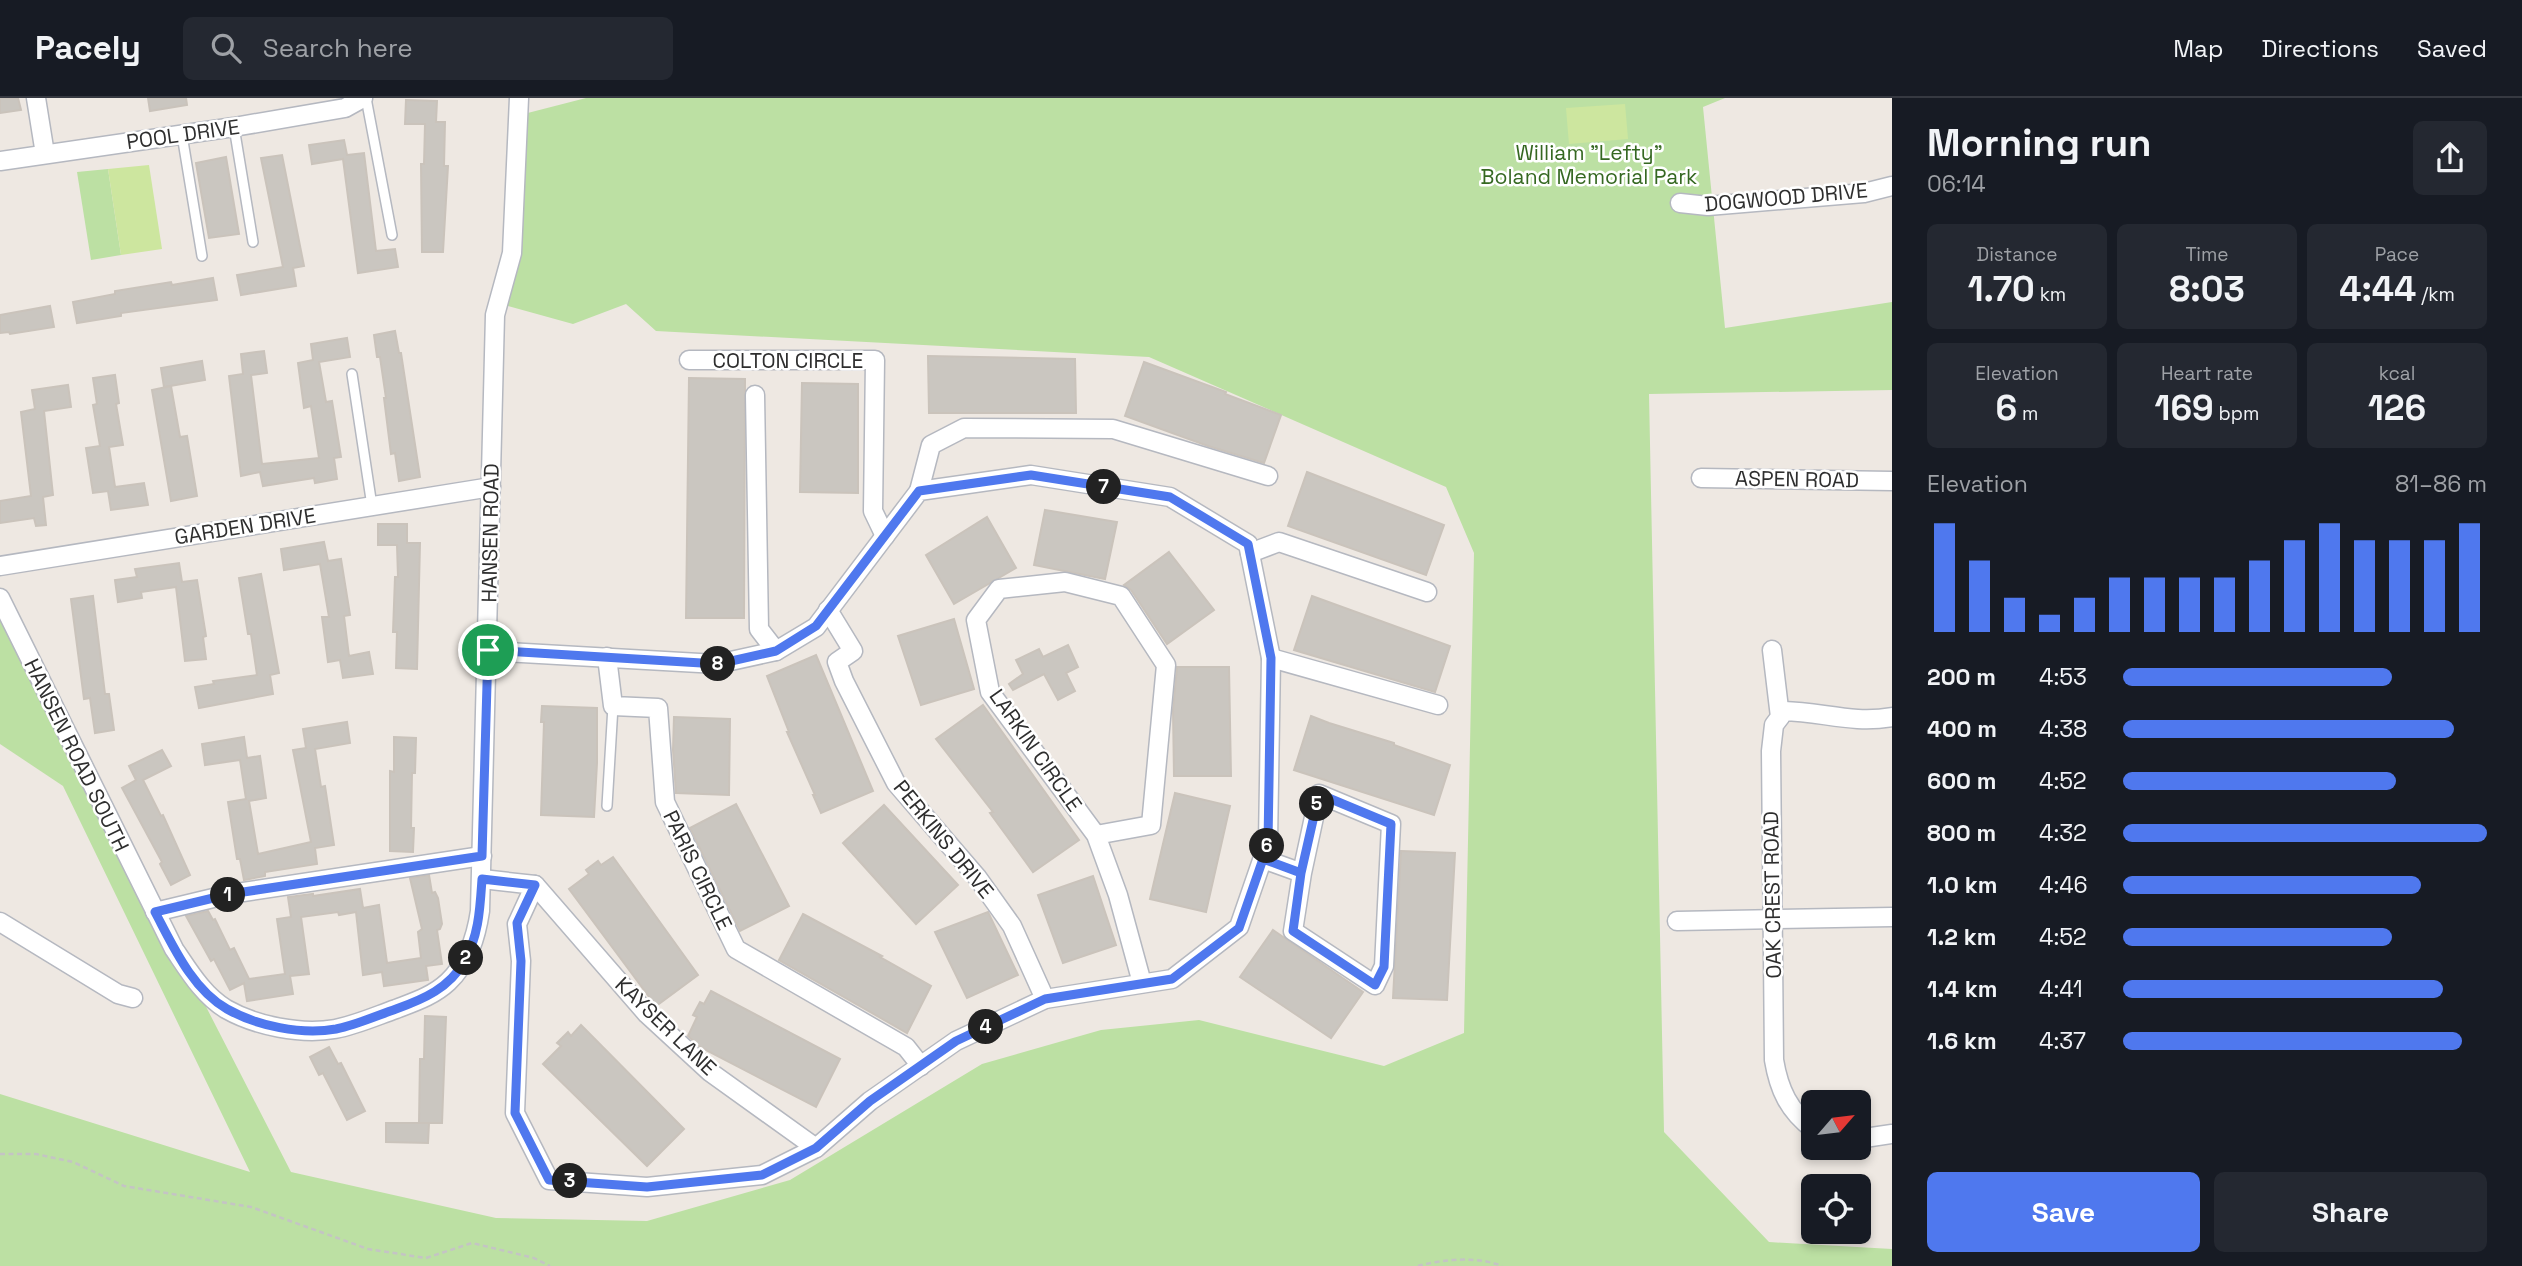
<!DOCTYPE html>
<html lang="en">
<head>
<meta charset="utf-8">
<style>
  :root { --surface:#171b24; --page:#242831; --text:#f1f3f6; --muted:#9ea1a6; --line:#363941; --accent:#4f78ee }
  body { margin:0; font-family:"Space Grotesk",sans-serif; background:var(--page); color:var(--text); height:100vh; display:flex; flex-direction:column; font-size:26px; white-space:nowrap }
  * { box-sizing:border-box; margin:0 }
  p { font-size:23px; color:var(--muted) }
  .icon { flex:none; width:38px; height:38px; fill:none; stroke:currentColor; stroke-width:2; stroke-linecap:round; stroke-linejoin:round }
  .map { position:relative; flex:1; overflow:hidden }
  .details { display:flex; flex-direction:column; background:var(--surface); width:630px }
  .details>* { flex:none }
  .needle { width:46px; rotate:62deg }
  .fabs { position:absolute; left:1801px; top:992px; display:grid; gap:14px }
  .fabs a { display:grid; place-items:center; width:70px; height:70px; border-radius:10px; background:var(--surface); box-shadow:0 4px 10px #0003; font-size:35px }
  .pin { position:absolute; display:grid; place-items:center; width:60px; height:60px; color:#fff; margin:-30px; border:4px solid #fff; border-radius:50%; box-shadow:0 2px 7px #0007 }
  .km { position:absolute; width:35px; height:35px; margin:-18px; border-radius:50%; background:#222; color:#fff; font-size:19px; line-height:35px; text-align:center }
  .round { display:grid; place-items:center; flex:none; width:74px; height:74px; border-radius:10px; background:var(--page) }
  .head { display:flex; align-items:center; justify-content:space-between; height:119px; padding:0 35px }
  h1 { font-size:38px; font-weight:600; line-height:52px }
  .figures { display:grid; grid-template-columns:repeat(3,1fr); gap:10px; height:119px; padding:7px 35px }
  .figures div { display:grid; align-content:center; border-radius:10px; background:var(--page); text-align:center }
  .figures b { font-size:35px; font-weight:600 }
  .figures small { font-size:19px; font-weight:400 }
  .figures p { font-size:19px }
  .chart { height:196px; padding:14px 35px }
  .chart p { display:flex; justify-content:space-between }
  .chart svg { width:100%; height:126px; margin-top:7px; stroke:var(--accent); stroke-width:6 }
  .button { display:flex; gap:14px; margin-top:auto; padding:14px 35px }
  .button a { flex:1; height:80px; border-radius:10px; background:var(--accent); color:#fff; font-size:28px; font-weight:600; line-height:80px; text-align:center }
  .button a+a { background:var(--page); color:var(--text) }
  ul { padding:0 35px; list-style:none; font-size:23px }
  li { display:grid; grid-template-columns:112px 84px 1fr; align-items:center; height:52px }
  li i { height:18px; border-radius:9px; background:var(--accent) }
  header { display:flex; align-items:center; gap:42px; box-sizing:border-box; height:98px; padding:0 35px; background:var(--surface); border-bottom:2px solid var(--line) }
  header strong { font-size:33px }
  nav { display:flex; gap:38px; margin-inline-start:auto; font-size:24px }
  .search { width:490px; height:63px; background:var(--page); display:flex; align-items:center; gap:18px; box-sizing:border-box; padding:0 24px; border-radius:10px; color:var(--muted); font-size:26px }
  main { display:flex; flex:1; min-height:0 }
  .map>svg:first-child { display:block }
  .green { fill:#bce0a3 }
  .pitch { fill:#cde69f }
  .building { fill:#cac6c0; stroke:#cac3bb; stroke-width:2 }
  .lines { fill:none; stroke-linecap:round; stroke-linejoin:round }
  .service-casing { stroke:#b5b8c0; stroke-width:12 }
  .minor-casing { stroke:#b5b8c0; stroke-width:21 }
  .path { stroke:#c4c4c4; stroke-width:2.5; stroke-dasharray:5 3.5; stroke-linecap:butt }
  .service { stroke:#fff; stroke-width:9 }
  .minor { stroke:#fff; stroke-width:18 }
  .route-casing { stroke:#fff; stroke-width:14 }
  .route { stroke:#4f78ee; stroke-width:9 }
  .labels { text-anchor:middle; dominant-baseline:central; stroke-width:5; stroke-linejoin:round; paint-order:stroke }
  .street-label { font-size:21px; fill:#2e2e2e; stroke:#fff }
  .park-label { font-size:21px; fill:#356821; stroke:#fff }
</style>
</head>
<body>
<header>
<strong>Pacely</strong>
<div class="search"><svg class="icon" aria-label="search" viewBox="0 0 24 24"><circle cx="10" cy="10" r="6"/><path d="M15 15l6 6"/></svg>Search here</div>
<nav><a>Map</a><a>Directions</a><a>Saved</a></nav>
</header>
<main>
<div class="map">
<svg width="1892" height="1168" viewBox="0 0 1892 1168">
  <rect width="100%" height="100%" fill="#eee8e2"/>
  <g class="green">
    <polygon points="586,0 1725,0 1703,9 1725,230 1892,204 1892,292 1649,296 1664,1034 1769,1144 1892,1151 1892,1168 0,1168 0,996 250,1074 63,688 0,646 0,508 291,1074 496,1120 647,1123 790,1082 982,966 1101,932 1199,922 1384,968 1464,935 1474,455 1446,389 1149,259 656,233 626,206 573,226 497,205 516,18"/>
    <polygon points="108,71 121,157 91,162 77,74"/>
  </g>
  <g class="pitch">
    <polygon points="1625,6 1628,41 1569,46 1566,10"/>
    <polygon points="149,67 162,151 121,157 108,71"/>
  </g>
  <g class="building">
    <polygon points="0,0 18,0 21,12 0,15"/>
    <polygon points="148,0 186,0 187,7 150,13"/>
    <polygon points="406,2 437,3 436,24 445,24 444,68 448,68 443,154 422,154 421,66 424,66 425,26 405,26"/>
    <polygon points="344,42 347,57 364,55 376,153 395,151 398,169 358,175 343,61 312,66 309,47"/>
    <polygon points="282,57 304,168 293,170 296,188 241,197 237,177 283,169 261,60"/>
    <polygon points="226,59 239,136 209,140 196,65"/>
    <polygon points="213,180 217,202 121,215 121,218 77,225 73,204 115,196 115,193 171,184 172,187"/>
    <polygon points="50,208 54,229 10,236 9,234 0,235 0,217"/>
    <polygon points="395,233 399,255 401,255 420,379 399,383 395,355 391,356 384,300 386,300 380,259 377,259 374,237"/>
    <polygon points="347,240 350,259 319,264 326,304 332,303 341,359 334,360 337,381 315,385 314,380 263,388 260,374 241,378 229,278 243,276 241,256 264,253 267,275 251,277 262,366 319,360 311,308 304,310 298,265 313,262 311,246"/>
    <polygon points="928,258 1075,261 1076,315 929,315"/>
    <polygon points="202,263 205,282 164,289 161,270"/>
    <polygon points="1144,264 1226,294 1225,296 1281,317 1264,365 1208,348 1125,318"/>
    <polygon points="115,277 119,305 116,306 123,347 109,349 115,389 144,385 148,407 111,412 108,393 93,395 86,350 100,348 93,307 97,306 93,280"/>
    <polygon points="689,280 745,281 744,520 686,520"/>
    <polygon points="802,285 858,286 858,395 800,394"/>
    <polygon points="68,287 71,309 44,313 53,397 43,399 46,427 36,428 34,420 0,425 0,403 31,398 21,314 35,311 32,292"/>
    <polygon points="171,288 180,339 187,338 197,398 171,403 152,292"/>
    <polygon points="1307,374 1444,427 1426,477 1288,428"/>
    <polygon points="1045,412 1117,424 1105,481 1034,467"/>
    <polygon points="987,419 1016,470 954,506 926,457"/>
    <polygon points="378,426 407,426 407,445 420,445 417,571 396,570 397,534 393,534 395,479 398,479 397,447 378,447"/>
    <polygon points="324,444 328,463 341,461 350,517 344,518 349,558 369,554 373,576 343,580 340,562 328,564 322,519 329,519 320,466 284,472 281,451"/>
    <polygon points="1169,454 1214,512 1167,546 1131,492 1124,487"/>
    <polygon points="179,465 182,484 197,482 206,538 203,539 206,561 185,563 176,489 141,494 142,500 118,504 115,482 137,479 135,471"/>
    <polygon points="261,476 279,575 270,577 273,596 199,610 195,589 214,586 213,583 257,577 251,536 248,536 239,480"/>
    <polygon points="93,498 105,596 109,596 114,632 95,635 90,600 84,601 71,501"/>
    <polygon points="1312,498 1450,548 1435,594 1294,552"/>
    <polygon points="954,521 974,591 921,607 898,538"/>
    <polygon points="1068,547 1078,569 1066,575 1075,593 1058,602 1044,576 1013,592 1009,586 1023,576 1016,562 1039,551 1043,559"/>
    <polygon points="816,557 873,693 821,715 813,697 815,697 787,634 789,634 767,578"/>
    <polygon points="1177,569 1229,569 1231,678 1174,678 1173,612"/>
    <polygon points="983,607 1079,742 1033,774 990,715 993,714 936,641"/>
    <polygon points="542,608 597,610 597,665 594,719 541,717 544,624 541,624"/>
    <polygon points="1311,618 1329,625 1394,645 1394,647 1450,667 1434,717 1294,672"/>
    <polygon points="674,619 730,621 729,697 676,695 673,652"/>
    <polygon points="347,624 350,645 315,651 321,689 325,688 334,747 315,750 317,766 265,774 265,778 244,782 240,761 237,761 228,704 246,701 240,662 205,667 202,646 244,639 247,660 260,658 266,700 249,703 258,756 311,744 293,652 306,650 303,631"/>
    <polygon points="394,639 416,640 415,675 412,675 411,730 414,730 413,754 390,753 390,673 394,674"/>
    <polygon points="162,652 171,668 143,682 161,718 163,717 190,777 171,787 160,766 162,764 122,690 136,682 129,668"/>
    <polygon points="1175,695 1230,708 1206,814 1150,801"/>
    <polygon points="736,706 789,808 740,833 690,730"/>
    <polygon points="884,707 958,787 916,826 843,745"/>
    <polygon points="1401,753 1455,755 1447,902 1393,900"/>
    <polygon points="613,759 698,877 656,908 569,791 589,776 586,772 598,763 601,767"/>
    <polygon points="429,777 432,795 435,794 438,800 442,826 440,831 437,832 442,866 426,868 428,882 384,888 382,874 363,877 356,814 339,817 338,814 301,819 309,876 290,878 293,896 247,903 244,885 230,892 214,861 211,863 186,818 208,813 213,822 215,821 230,852 234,850 249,881 285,876 277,821 291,819 288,799 313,796 313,798 360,791 363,810 379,807 387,865 421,860 418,834 422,831 410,780"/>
    <polygon points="1093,778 1116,847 1063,865 1038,797"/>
    <polygon points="988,814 1018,877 967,900 935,834"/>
    <polygon points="803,816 882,858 880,859 931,888 907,935 779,862"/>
    <polygon points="1273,832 1363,894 1331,940 1240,879"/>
    <polygon points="711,893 840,961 816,1009 700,949 688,938 697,919 693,917 700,904 704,906"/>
    <polygon points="425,918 446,919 442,1025 419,1025 420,961 424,961"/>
    <polygon points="581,927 684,1031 647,1068 543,966 561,948 557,945 568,934 571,938"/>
    <polygon points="329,949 338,966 341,965 365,1013 347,1022 323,975 319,977 310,959"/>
    <polygon points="386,1025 429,1025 428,1045 386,1044"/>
  </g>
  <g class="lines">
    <g class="service-casing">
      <g id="service">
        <polyline points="366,0 392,137"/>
        <polyline points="234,29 253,144"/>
        <polyline points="182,37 202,158"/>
        <polyline points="352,276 372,408"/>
        <polyline points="607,708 613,608"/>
      </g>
    </g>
    <g class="minor-casing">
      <g id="minor">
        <polyline points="36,0 45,56"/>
        <polyline points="0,63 234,29 345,10 363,0"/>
        <polyline points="1680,105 1708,108 1864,95 1892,88"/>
        <polyline points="689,262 875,262 873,413 885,438"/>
        <polyline points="755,297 759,531 776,553"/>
        <polyline points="1701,380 1892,383"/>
        <polyline points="919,393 931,347 964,330 1113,331 1268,378"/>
        <polyline points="1250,455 1279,444 1427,494"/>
        <polyline points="0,468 491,389"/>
        <path d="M0 500 174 851C189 873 203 897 226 911 256 928 301 937 335 931 356 927 376 918 396 911 414 904 433 898 448 884 468 865 476 840 480 813L495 217 512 155 519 0"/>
        <polyline points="828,512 853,553 837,564 844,583 896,685 977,779 1012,828 1045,901"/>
        <path d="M1772 552 1780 619 1774 627 1771 653 1774 962C1779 992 1789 1013 1813 1031"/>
        <polyline points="607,559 613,608 658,610 665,704 736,851 906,949 921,968"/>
        <polyline points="1271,560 1438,607"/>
        <path d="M1780 619 1784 613C1823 614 1853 626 1892 619"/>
        <polyline points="1096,737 1151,727 1166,567 1121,498 1065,484 999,491 976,522 990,594 1096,737 1118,797 1142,885"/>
        <polyline points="1263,761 1302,775 1293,833 1375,887 1384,868 1391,726 1319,696 1302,775"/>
        <polyline points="482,781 535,787 517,826 521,863 515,1015 549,1082 647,1089 762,1077 816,1050 870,1003 956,943 1045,901 1172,881 1239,829 1268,745 1271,560 1248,446 1170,399 1031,377 919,393 816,529 776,553 717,566 488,553"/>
        <polyline points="535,787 647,916 710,974 816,1050"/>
        <polyline points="155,814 230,796 482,758"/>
        <polyline points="1677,823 1892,819"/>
        <polyline points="0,824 118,896 133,900"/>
        <polyline points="1858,1041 1892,1036"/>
      </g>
    </g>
    <g class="path">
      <polyline points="0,1056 36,1056 73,1064 124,1088 251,1109 368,1151 426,1160 472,1145 534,1160 550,1168"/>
      <path d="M1418 1168C1444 1161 1477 1158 1502 1168"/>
    </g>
    <use href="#service" class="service"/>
    <use href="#minor" class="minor"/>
  </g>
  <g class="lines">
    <g class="route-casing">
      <path id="route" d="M488 552 482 758 230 796 155 814C173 848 192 891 227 911 257 928 301 937 336 931 356 927 376 918 396 911 424 901 449 890 464 864 479 838 480 810 482 781L535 787 517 825 521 863 515 1015 549 1082 647 1089 762 1077 816 1050 870 1003 956 943 1045 901 1172 881 1239 830 1263 761 1301 775 1319 696 1391 726 1384 869 1375 887 1293 833 1301 775 1263 761 1268 745 1271 560 1248 446 1170 399 1031 377 919 393 816 528 776 553 718 566 488 552"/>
    </g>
    <use href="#route" class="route"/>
  </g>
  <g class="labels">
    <g class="street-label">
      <text transform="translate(183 36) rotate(-8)">POOL DRIVE</text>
      <text transform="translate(1786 99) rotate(-5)">DOGWOOD DRIVE</text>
      <text x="788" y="262">COLTON CIRCLE</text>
      <text transform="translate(1797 381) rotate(1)">ASPEN ROAD</text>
      <text transform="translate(245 428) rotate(-9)">GARDEN DRIVE</text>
      <text transform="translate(490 435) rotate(-89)">HANSEN ROAD</text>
      <text transform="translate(1036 652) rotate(55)">LARKIN CIRCLE</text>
      <text transform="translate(77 657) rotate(64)">HANSEN ROAD SOUTH</text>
      <text transform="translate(944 741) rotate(51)">PERKINS DRIVE</text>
      <text transform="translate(698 772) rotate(64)">PARIS CIRCLE</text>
      <text transform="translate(1772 797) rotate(-91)">OAK CREST ROAD</text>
      <text transform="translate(666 928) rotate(44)">KAYSER LANE</text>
    </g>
    <g class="park-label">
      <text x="1589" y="54">William "Lefty"<tspan x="1589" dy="24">Boland Memorial Park</tspan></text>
    </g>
  </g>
</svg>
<div class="fabs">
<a><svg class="needle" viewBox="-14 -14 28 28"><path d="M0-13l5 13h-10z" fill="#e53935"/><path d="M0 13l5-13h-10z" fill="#9ea1a6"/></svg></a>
<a><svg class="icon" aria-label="locate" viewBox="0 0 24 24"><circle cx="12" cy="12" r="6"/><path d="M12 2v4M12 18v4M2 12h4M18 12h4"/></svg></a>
</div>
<div class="pin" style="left:488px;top:552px;background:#1e9e55"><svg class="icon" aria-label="arrive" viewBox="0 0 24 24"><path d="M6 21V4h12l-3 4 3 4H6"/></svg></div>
<b class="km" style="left:228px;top:797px">1</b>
<b class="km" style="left:466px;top:860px">2</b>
<b class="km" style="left:570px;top:1083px">3</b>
<b class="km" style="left:986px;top:929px">4</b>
<b class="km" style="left:1317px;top:706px">5</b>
<b class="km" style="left:1267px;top:748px">6</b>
<b class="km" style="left:1104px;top:389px">7</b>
<b class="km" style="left:718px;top:566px">8</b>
</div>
<section class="details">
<div class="head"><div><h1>Morning run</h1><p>06:14</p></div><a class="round"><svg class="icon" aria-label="share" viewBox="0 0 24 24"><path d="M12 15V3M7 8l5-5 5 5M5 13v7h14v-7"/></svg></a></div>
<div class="figures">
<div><p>Distance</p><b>1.70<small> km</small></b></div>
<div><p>Time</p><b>8:03</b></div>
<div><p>Pace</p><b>4:44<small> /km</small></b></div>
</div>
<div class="figures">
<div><p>Elevation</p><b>6<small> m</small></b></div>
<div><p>Heart rate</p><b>169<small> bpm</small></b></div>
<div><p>kcal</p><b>126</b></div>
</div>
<div class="chart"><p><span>Elevation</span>81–86 m</p>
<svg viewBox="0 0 160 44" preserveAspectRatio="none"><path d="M5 44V6M15 44V19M25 44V32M35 44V38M45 44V32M55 44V25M65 44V25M75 44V25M85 44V25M95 44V19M105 44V12M115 44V6M125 44V12M135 44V12M145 44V12M155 44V6"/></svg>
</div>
<ul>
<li><b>200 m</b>4:53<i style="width:74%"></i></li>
<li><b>400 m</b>4:38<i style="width:91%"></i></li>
<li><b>600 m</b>4:52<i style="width:75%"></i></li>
<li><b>800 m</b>4:32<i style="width:100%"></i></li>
<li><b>1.0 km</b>4:46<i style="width:82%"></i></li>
<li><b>1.2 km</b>4:52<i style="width:74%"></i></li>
<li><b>1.4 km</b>4:41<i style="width:88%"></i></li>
<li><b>1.6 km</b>4:37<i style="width:93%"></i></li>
</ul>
<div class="button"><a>Save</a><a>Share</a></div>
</section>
</main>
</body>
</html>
